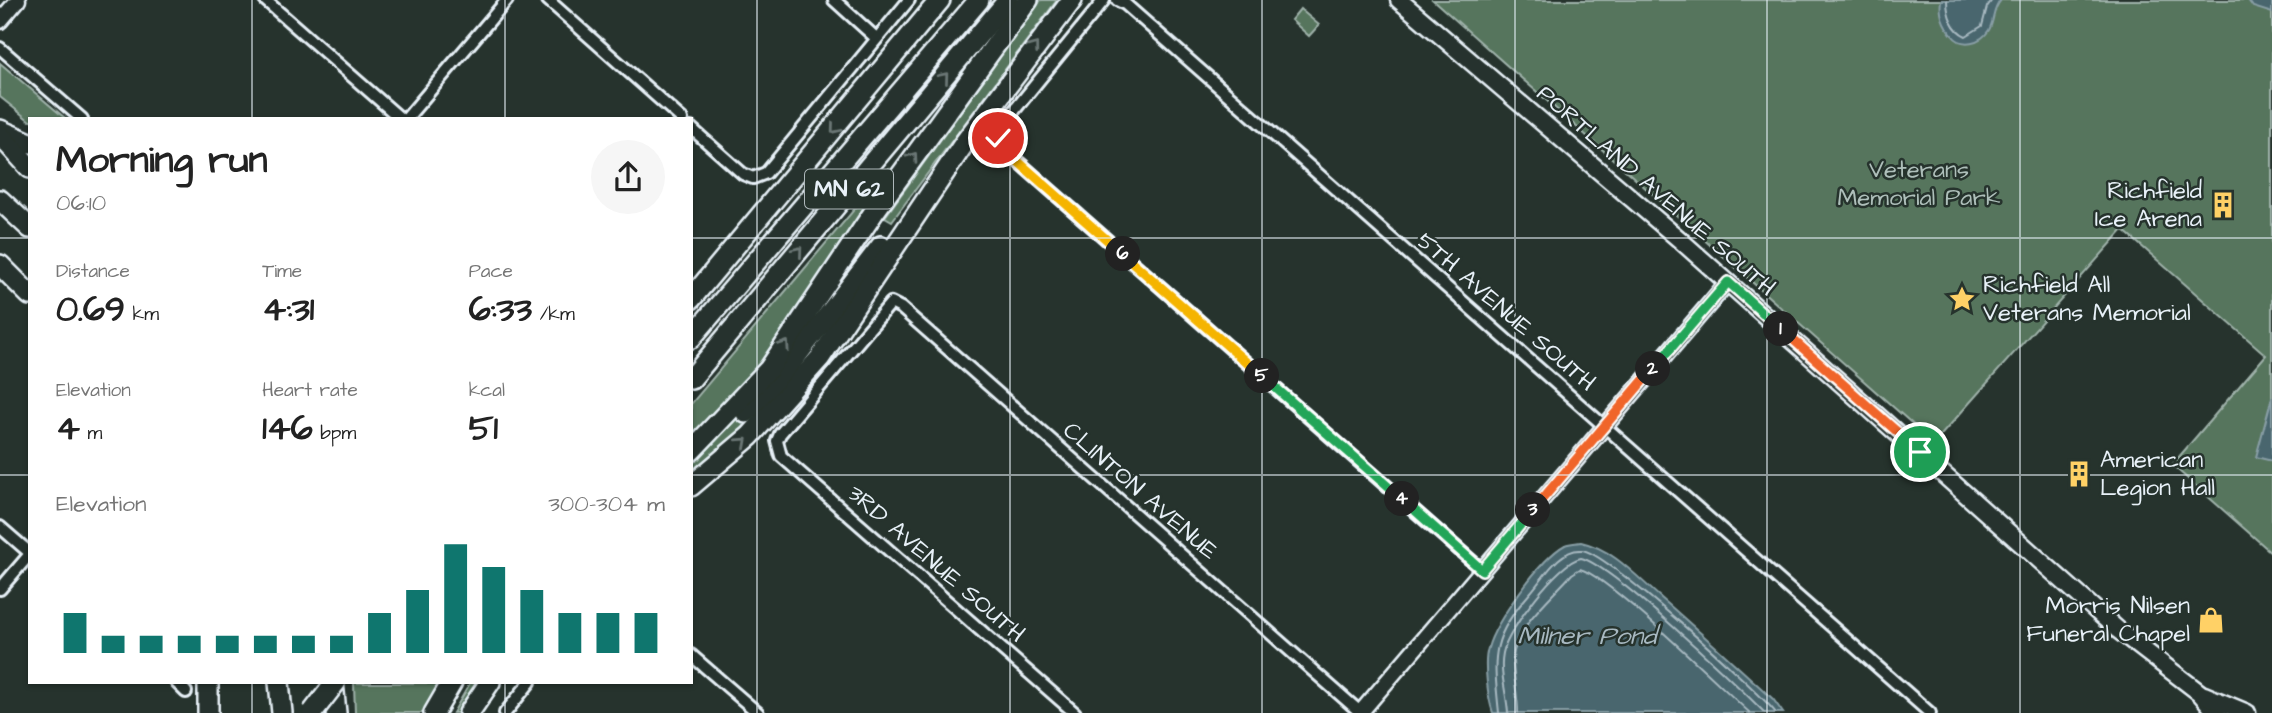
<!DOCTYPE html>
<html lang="en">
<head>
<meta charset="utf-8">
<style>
  :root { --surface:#fff; --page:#f6f6f6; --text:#222; --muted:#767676; --accent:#0f766e }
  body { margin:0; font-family:"Architects Daughter",sans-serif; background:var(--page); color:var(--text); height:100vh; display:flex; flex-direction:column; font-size:26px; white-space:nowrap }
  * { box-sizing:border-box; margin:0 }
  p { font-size:23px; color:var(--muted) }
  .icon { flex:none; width:38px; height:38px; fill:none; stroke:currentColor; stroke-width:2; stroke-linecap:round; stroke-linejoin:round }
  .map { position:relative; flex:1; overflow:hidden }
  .panel { position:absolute; left:28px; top:117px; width:665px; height:567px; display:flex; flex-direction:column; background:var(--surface); border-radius:0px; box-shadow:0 2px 5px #0004 }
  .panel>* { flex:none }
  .pin { position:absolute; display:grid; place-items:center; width:60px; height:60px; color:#fff; margin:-30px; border:4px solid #fff; border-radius:50%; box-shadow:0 2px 7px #0007 }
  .km { position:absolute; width:35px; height:35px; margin:-18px; border-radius:50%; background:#222; color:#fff; font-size:19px; line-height:35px; text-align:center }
  .round { display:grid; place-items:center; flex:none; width:74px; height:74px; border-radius:37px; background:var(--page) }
  .overview { display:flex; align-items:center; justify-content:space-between; height:119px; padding:0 28px }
  h1 { font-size:38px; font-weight:700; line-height:52px }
  .figures { display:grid; grid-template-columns:repeat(3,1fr); gap:10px; height:119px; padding:7px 28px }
  .figures div { display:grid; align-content:center }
  .figures b { font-size:35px; font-weight:700 }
  .figures small { font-size:19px; font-weight:400 }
  .figures p { font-size:19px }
  .chart { height:196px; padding:14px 28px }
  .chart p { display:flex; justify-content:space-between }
  .chart svg { width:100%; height:126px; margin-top:7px; stroke:var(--accent); stroke-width:6 }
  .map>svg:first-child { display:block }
  .green { fill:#56745d; stroke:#9fb2aa; stroke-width:2 }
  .water { fill:#48666e; stroke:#889ea5; stroke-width:2 }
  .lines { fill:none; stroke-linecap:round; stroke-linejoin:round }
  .shore { stroke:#a8b9c1; stroke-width:2 }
  .minor-casing { stroke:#e8f1f8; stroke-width:16 }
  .tertiary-casing { stroke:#e8f1f8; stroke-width:19 }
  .secondary-casing { stroke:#e8f1f8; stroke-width:21 }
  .motorway-casing { stroke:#e8f1f8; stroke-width:24 }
  .minor { stroke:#26332d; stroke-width:10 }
  .tertiary { stroke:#26332d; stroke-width:14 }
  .secondary { stroke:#26332d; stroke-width:16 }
  .motorway { stroke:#26332d; stroke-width:19 }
  .motorway-bridge-casing { stroke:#e8f1f8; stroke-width:24; stroke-linecap:butt }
  .motorway-bridge { stroke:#26332d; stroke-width:19 }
  .oneway { stroke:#6a7674 }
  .split-1-casing { stroke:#fff; stroke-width:14 }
  .split-2-casing { stroke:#fff; stroke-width:14 }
  .split-3-casing { stroke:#fff; stroke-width:14 }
  .split-4-casing { stroke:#fff; stroke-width:14 }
  .split-5-casing { stroke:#fff; stroke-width:14 }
  .split-6-casing { stroke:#fff; stroke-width:14 }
  .split-7-casing { stroke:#fff; stroke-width:14 }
  .split-1 { stroke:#f0652b; stroke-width:9 }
  .split-2 { stroke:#22a559; stroke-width:9 }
  .split-3 { stroke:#f0652b; stroke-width:9 }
  .split-4 { stroke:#22a559; stroke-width:9 }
  .split-5 { stroke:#22a559; stroke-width:9 }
  .split-6 { stroke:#f5b400; stroke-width:9 }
  .split-7 { stroke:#f5b400; stroke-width:9 }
  .grid { fill:none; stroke:#e8f1f8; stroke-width:2; stroke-opacity:0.55 }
  .labels { text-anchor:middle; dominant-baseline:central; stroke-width:5; stroke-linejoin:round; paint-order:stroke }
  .shield { fill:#26332d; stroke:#aeb8bb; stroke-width:2 }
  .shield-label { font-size:23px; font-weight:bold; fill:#e8f1f8 }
  .park-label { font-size:24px; fill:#aebfba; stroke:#26332d }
  .street-label { font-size:24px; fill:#e8f1f8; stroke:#26332d }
  .poi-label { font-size:24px; fill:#e8f1f8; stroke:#26332d; text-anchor:end }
  .water-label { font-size:26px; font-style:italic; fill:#a8b9c1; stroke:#26332d }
</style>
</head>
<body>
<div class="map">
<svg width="2272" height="713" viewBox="0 0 2272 713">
  <rect width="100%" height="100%" fill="#26332d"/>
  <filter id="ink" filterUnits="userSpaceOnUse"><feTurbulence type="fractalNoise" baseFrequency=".0143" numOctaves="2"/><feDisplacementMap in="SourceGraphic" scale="14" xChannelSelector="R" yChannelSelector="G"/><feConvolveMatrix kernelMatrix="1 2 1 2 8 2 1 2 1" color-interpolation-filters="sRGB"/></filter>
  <g filter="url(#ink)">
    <g class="green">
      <polygon points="1041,0 1057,0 892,221 885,217"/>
      <polygon points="1433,0 2272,0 2272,553 2172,465 2266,355 2123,230 1934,443"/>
      <polygon points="1300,9 1319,25 1309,36 1291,20"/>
      <polygon points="0,63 66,119 30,121 0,97"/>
      <polygon points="889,168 893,173 772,351 745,382 789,382 862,287 782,396 691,479 691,404"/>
      <polygon points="354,683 443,683 427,713 355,713"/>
      <polygon points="470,683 484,683 464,713 453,713"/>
    </g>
    <g class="water">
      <path d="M1941 0H2001C1992 10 1995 19 1989 30 1981 43 1962 48 1952 35 1943 24 1939 14 1941 0Z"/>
      <polygon points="2248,0 2272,0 2272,13 2253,7"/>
      <polygon points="2272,397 2272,461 2256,457"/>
      <path d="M1581 542C1613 549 1636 576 1660 597 1699 631 1736 665 1773 699L1783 713H1493C1488 698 1483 663 1488 648 1495 622 1541 558 1565 545 1570 543 1576 543 1581 542Z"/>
    </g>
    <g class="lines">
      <g class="shore">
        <path d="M1947 0C1947 14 1952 30 1966 36L1982 26 1987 7 1992 0"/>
        <path d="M1499 713C1493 654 1490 639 1531 592 1544 577 1560 548 1582 550 1606 552 1756 688 1776 713"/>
        <path d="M1508 713C1507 694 1499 673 1503 653 1507 631 1559 561 1581 558 1612 565 1736 684 1765 713"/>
        <path d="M1518 713C1518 695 1513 677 1513 659 1514 627 1553 596 1572 574L1580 569C1607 575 1722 688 1750 713"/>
      </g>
      <g class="minor-casing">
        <g id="minor">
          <polyline points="265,0 401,119"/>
          <polyline points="548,0 682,119"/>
          <polyline points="834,0 876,38"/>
          <polyline points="1104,0 1000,128 998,138 1006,151 1482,570"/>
          <polyline points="1117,0 1125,4 1930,713"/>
          <polyline points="0,48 82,119"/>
          <polyline points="406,119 507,0"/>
          <polyline points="691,128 743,174 753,178 766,173 909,0"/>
          <polyline points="0,527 30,553"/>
          <polyline points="0,589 30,554"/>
          <polyline points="691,655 758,713"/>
          <polyline points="176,682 186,692"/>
          <polyline points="505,713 530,682"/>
          <polyline points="1075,713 781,456 777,441 780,434 891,303 901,308 1361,713"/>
        </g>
      </g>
      <g class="tertiary-casing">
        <g id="tertiary">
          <polyline points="0,21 18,0"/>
          <polyline points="1360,713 1728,282"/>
        </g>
      </g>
      <g class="secondary-casing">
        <g id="secondary">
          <polyline points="1399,0 1679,239 2118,630 2200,693 2217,713"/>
          <polyline points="2204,695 2247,713"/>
        </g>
      </g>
      <g class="motorway-casing">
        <g id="motorway">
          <polyline points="0,130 30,143"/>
          <polyline points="0,135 30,168"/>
          <polyline points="0,200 30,228"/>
          <polyline points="0,265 30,295"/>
          <polyline points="691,299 940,0"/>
          <polyline points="691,338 979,0"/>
          <polyline points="691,379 1008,0"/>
          <polyline points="746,413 775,384 881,246"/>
          <polyline points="691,451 769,369 874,212 1028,0"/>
          <polyline points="691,486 750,436 820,358 965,142 1072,0"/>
          <polyline points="208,682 208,713"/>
          <polyline points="279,682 282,713"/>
          <polyline points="333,682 336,713"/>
          <polyline points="434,713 452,682"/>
          <polyline points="469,713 490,682"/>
        </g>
      </g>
      <use href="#minor" class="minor"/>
      <use href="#tertiary" class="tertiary"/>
      <use href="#secondary" class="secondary"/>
      <use href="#motorway" class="motorway"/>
      <g class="motorway-bridge-casing">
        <polyline id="motorway-bridge" points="312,713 336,682"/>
      </g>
      <use href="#motorway-bridge" class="motorway-bridge"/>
    </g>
    <defs><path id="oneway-chevron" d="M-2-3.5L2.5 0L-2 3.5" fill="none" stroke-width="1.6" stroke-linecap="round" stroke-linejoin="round" transform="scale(1.75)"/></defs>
    <g class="oneway">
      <use href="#oneway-chevron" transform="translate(1034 47) rotate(-53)"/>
      <use href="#oneway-chevron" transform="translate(944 77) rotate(-50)"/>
      <use href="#oneway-chevron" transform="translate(835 129) rotate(130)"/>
      <use href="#oneway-chevron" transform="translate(913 157) rotate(-54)"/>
      <use href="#oneway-chevron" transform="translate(798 251) rotate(-50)"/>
      <use href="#oneway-chevron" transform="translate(785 345) rotate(-56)"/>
      <use href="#oneway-chevron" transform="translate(743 442) rotate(-42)"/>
    </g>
  </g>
  <g class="lines" filter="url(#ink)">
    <g class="split-1-casing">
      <polyline id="split-1" points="1781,329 1920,452"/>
    </g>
    <g class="split-2-casing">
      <polyline id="split-2" points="1653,369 1728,282 1781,329"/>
    </g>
    <g class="split-3-casing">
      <polyline id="split-3" points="1533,510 1653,369"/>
    </g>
    <g class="split-4-casing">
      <polyline id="split-4" points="1402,499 1482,570 1533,510"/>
    </g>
    <g class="split-5-casing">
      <polyline id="split-5" points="1262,376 1402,499"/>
    </g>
    <g class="split-6-casing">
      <polyline id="split-6" points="1123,254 1262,376"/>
    </g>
    <g class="split-7-casing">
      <polyline id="split-7" points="998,138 1006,151 1123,254"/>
    </g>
    <use href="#split-1" class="split-1"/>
    <use href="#split-2" class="split-2"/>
    <use href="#split-3" class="split-3"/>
    <use href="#split-4" class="split-4"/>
    <use href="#split-5" class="split-5"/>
    <use href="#split-6" class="split-6"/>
    <use href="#split-7" class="split-7"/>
  </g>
  <path class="grid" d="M252 0V119M505 0V119M757 0V713M1010 0V713M1262 0V713M1515 0V713M1767 0V713M2020 0V713M0 238H30M691 238H2272M0 475H30M691 475H2272M252 682V713M505 682V713"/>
  <defs>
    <g id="building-bare" transform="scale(2.1)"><path d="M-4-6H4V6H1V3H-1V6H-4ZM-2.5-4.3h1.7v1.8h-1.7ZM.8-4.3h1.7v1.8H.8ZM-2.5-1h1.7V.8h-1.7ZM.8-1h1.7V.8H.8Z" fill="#ffd166" stroke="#26332d" stroke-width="2.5" paint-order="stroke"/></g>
    <g id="sight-bare" transform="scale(2.1)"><path d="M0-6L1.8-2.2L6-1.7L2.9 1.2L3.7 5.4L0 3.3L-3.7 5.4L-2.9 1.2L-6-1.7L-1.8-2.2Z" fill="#ffd166" stroke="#26332d" stroke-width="2.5" paint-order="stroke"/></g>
    <g id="shop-bare" transform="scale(2.1)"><path d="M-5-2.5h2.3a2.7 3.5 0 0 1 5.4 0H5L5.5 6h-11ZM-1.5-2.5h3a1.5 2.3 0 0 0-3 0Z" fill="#ffd166" stroke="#26332d" stroke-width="2.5" paint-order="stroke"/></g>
  </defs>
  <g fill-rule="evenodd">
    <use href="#building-bare" x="2223" y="205"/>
    <use href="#sight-bare" x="1962" y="299"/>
    <use href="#building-bare" x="2079" y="474"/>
    <use href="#shop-bare" x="2211" y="620"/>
  </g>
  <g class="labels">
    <rect class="shield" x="805" y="169.5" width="88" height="39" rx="5"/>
    <g class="shield-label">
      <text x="849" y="189">MN 62</text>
    </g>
    <g class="park-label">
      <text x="1919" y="170">Veterans<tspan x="1919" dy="28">Memorial Park</tspan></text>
    </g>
    <g class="street-label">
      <text transform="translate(1656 191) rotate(41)">PORTLAND AVENUE SOUTH</text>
      <text transform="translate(1506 312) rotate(41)">5TH AVENUE SOUTH</text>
      <text transform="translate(1140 491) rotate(41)">CLINTON AVENUE</text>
      <text transform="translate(936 564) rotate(41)">3RD AVENUE SOUTH</text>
    </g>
    <g class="poi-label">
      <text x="2202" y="191">Richfield<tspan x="2202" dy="28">Ice Arena</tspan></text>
      <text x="1983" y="285" text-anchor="start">Richfield All<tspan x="1983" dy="28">Veterans Memorial</tspan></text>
      <text x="2100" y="460" text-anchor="start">American<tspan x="2100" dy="28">Legion Hall</tspan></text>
      <text x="2190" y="606">Morris Nilsen<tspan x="2190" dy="28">Funeral Chapel</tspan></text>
    </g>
    <g class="water-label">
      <text x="1587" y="636">Milner Pond</text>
    </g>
  </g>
</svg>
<div class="pin" style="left:1920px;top:452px;background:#1e9e55"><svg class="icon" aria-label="arrive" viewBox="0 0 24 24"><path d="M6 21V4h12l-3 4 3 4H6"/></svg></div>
<div class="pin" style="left:998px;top:138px;background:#d93025"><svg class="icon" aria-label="check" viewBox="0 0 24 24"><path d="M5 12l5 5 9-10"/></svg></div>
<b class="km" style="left:1781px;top:329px">1</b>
<b class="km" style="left:1653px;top:369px">2</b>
<b class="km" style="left:1533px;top:510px">3</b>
<b class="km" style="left:1402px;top:499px">4</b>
<b class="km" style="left:1262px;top:376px">5</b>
<b class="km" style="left:1123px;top:254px">6</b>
<section class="panel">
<div class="overview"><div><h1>Morning run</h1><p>06:10</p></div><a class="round"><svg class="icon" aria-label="share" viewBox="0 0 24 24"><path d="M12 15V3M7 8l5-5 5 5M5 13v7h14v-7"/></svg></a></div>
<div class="figures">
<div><p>Distance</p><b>0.69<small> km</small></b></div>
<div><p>Time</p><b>4:31</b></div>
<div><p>Pace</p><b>6:33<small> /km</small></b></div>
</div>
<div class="figures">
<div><p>Elevation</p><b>4<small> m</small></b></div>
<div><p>Heart rate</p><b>146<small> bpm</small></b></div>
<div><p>kcal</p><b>51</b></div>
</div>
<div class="chart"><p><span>Elevation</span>300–304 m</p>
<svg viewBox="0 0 160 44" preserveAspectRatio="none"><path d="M5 44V30M15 44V38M25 44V38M35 44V38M45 44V38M55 44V38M65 44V38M75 44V38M85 44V30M95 44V22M105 44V6M115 44V14M125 44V22M135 44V30M145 44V30M155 44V30"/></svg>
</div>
</section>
</div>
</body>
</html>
